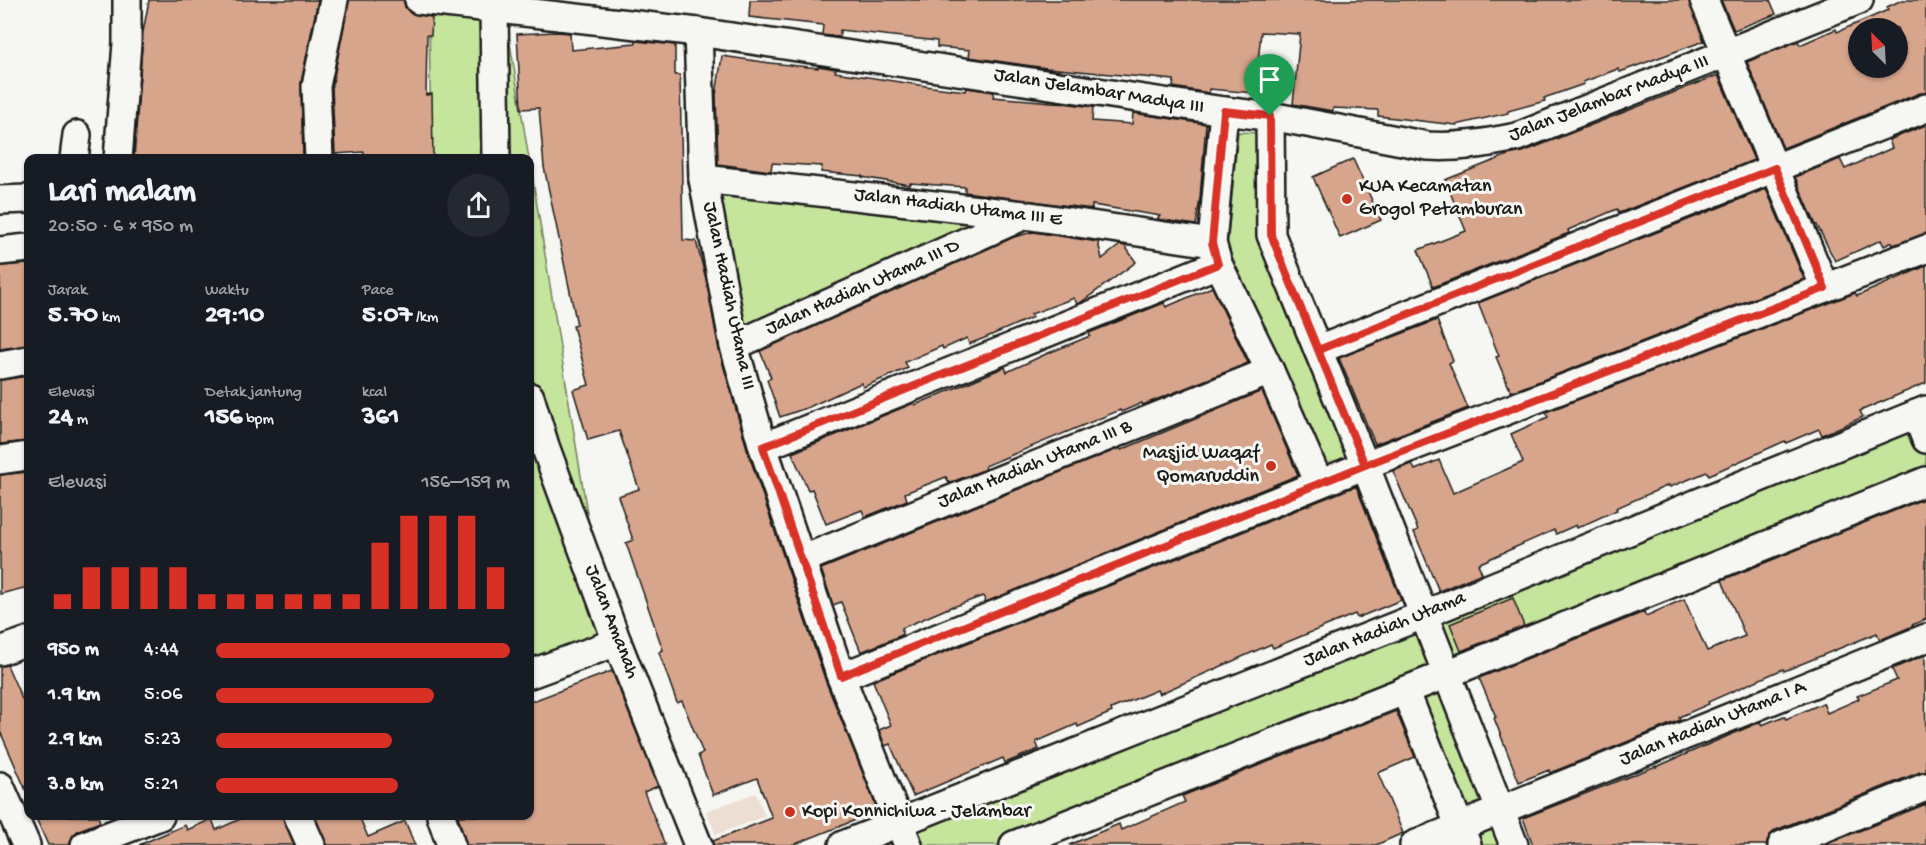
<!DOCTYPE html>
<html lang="id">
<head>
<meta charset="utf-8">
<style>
  :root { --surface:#171b24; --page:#242831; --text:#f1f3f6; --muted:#9ea1a6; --accent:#d93025 }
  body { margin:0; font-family:"Gochi Hand",sans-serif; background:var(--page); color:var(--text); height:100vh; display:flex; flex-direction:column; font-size:22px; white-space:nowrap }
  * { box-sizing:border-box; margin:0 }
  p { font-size:20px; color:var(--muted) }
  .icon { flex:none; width:33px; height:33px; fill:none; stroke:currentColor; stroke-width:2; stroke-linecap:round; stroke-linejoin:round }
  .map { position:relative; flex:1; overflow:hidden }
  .details { position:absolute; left:24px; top:154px; width:510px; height:666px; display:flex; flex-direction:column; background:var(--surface); border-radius:12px; box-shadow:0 2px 4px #0004 }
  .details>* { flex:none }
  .needle { width:39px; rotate:336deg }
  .tools { position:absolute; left:1848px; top:18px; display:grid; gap:12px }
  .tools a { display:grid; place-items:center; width:60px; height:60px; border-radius:50%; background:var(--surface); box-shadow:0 2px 4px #0004; font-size:30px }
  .pin { position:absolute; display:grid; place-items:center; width:51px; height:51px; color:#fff; margin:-62px -26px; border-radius:50% 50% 50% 0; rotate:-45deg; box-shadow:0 0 6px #0007 }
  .pin .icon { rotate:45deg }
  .round { display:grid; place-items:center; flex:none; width:63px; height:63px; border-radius:32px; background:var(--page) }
  .head { display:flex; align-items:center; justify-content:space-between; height:102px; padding:0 24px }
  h1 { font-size:33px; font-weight:700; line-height:45px }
  .stats { display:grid; grid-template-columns:repeat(3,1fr); gap:9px; height:102px; padding:6px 24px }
  .stats div { display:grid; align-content:center }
  .stats b { font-size:26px; font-weight:700 }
  .stats small { font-size:16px; font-weight:400 }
  .stats p { font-size:16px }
  .chart { height:168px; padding:12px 24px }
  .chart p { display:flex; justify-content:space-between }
  .chart svg { width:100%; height:108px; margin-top:6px; stroke:var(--accent); stroke-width:6 }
  ul { padding:0 24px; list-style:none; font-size:20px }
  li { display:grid; grid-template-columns:96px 72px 1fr; align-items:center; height:45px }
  li i { height:15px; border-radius:8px; background:var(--accent) }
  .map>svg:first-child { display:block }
  .built { fill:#edded3 }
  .green { fill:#c5e59d; stroke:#70805c; stroke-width:1.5 }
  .building { fill:#d7a58b; stroke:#1c1c1c; stroke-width:1.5; fill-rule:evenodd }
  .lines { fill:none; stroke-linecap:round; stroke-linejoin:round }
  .minor-casing { stroke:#1c1c1c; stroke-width:32 }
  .minor { stroke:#f6f6f2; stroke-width:27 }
  .route-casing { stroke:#fff; stroke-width:12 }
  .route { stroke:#d93025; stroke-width:8 }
  .poi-dot { fill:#c8321e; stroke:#f6f6f2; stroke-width:2 }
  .labels { text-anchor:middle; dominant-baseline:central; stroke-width:6; stroke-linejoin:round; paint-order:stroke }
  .street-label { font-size:20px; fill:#1c1c1c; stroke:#f6f6f2 }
  .poi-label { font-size:20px; fill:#1c1c1c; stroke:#f6f6f2; text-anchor:start }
</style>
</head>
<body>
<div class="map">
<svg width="1926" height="845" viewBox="0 0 1926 845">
  <rect width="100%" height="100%" fill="#f6f6f2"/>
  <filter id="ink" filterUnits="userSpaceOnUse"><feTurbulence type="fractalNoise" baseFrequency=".0167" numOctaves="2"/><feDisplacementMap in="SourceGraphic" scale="12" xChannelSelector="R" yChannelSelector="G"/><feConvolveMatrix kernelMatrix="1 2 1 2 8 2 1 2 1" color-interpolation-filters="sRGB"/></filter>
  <g filter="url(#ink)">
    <polygon class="built" points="756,793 765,816 716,835 706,811"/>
    <g class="green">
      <polygon points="429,9 507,25 529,159 431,159"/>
      <polygon points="1238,132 1259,133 1264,235 1357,461 1321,476 1227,249"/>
      <polygon points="530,162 607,636 530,661"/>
      <polygon points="714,191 981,221 740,330"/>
      <polygon points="1926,413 1926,479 1001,845 849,845"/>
      <polygon points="1444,679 1509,845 1472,845 1410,693"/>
    </g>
    <g class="building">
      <polygon points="149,0 318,0 301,83 303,159 134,159 143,32"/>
      <polygon points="349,0 404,0 405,7 410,13 432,17 431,35 427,35 426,95 432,94 433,159 364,159 364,152 335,154 332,87"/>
      <polygon points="750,0 1689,0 1704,41 1620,72 1618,69 1583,82 1584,84 1544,98 1545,101 1508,111 1508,113 1456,125 1378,116 1378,110 1333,108 1333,111 1293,104 1300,34 1261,32 1255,93 1209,89 1209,93 1173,87 1174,80 1047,68 969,57 970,50 937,47 937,41 840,30 840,37 822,35 823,25 749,17"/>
      <polygon points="1721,0 1770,0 1776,14 1734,30"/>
      <path d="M1902 0H1926V93H1920L1783 148 1747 62 1798 41 1800 45 1836 29 1837 32 1888 10 1887 7ZM1858 28H1898V68H1858Z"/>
      <polygon points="556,32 570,33 571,50 624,45 624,44 636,43 636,41 675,45 675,75 680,75 683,240 696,241 706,279 719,350 748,452 826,682 878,811 793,845 713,845 713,841 772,818 757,778 713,795 698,755 703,753 682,701 677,703 659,652 663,650 626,543 633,540 618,496 639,489 619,431 588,440 573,390 589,385 573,326 577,325 544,167 539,108 521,109 517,34"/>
      <polygon points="722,56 770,63 818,68 818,66 836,69 835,72 932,87 966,91 967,88 994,92 993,97 1063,103 1093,107 1092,121 1132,124 1133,113 1206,124 1200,198 1196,225 1157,219 1160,216 1155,215 1092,205 1092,209 965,192 965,187 910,183 910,185 862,177 862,176 821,172 822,166 772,163 771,171 718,164 716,95"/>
      <polygon points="1718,75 1754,160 1619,213 1617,209 1568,230 1569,233 1433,287 1418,250 1466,231 1445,180 1508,155 1523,152"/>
      <polygon points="1926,125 1926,234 1893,245 1892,242 1884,246 1881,240 1835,261 1817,225 1816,225 1795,177 1840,159 1845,169 1892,148 1889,140"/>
      <polygon points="1353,159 1381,220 1340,238 1313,177"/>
      <polygon points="1766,189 1804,279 1511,392 1496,357 1499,356 1478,303"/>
      <polygon points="1033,232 1098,242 1102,259 1120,245 1125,246 1136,262 1080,303 1077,304 1074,298 1031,314 1033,317 987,337 969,344 967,338 943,349 942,346 905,362 908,368 863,387 861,383 809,407 780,417 767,380 771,378 760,351 1014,237"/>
      <polygon points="28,264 28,345 0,349 0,266"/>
      <polygon points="1926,266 1926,383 1860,411 1863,417 1822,435 1819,429 1786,443 1785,441 1709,475 1707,472 1670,487 1669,485 1616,508 1617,510 1577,528 1576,525 1556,534 1554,530 1478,564 1482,573 1439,591 1414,532 1418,530 1393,471 1412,464 1415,470 1439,460 1453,493 1523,462 1511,434 1548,417 1546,412 1855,293 1857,296"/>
      <polygon points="1212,287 1248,363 1143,405 1142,403 1121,412 1120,410 985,466 986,469 949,483 946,477 905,493 907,500 865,517 862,510 826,524 812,489 808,490 792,453 914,403 915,405 1005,367 1007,372 1046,354 1090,336 1089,333 1164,303 1166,307"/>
      <polygon points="1437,320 1453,361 1449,363 1468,408 1375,444 1339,358"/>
      <polygon points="28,376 28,441 0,444 0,380"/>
      <polygon points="1262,391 1298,475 986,602 983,596 953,607 953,606 902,628 902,635 861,652 841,602 833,605 821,569 1120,448 1121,450"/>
      <polygon points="28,472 28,587 0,594 0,475"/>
      <polygon points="1356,486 1401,600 1357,618 1355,614 1273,648 1271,644 1159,694 1157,690 1111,709 1112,712 1078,727 1077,724 1036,742 1039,749 1005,763 1003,758 913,796 890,744 885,746 879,730 891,725 873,681"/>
      <polygon points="1926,498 1926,619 1912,625 1913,626 1880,640 1877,633 1784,671 1783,669 1708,702 1709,704 1679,717 1680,720 1644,735 1550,773 1549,770 1519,782 1494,718 1496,717 1479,678 1644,612 1646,616 1684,599 1707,651 1745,636 1722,580"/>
      <polygon points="1513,598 1524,626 1461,651 1450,624"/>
      <polygon points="1925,655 1926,772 1920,772 1776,830 1769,836 1767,845 1533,845 1523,818 1656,766 1656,767 1760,722 1762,725 1784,716 1786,719 1823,703 1827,713 1859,699 1857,696 1897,680 1892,669"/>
      <polygon points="7,665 22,699 28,696 28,795 0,731 0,666"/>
      <polygon points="612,671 658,786 644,792 665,845 466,845 458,816 530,816 530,702"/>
      <polygon points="1396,711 1415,757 1378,773 1403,833 1376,845 1069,845 1119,824 1121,830 1185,802 1182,796"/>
      <polygon points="1926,804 1926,845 1824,845"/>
      <polygon points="35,816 98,816 100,822 79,830 73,835 70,845 48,845"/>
      <polygon points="247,816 283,816 294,845 139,845 185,825 187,830 212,819 216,830"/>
      <polygon points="315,816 359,816 368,837 405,821 415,845 326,845"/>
    </g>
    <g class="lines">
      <g class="minor-casing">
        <g id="minor">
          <path d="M419 0 698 32 1224 111 1281 118 1428 146C1458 148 1487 143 1517 137L1859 0"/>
          <polyline points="1704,0 1825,288"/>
          <polyline points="698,32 703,179 734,346 763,447 841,677 908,845"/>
          <polyline points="1224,111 1212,243 1218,264 1270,371 1319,483"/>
          <polyline points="1270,116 1271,235 1365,465 1514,845"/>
          <polyline points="74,159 77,135"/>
          <polyline points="118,159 127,43 127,0"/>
          <polyline points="319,159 316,86 334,0"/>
          <polyline points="496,159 494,8 496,0"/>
          <polyline points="703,179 1024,215 1212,243"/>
          <polyline points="0,200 28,199"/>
          <polyline points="0,251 28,248"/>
          <polyline points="734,346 1023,216"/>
          <polyline points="1318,350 1926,108"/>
          <polyline points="0,365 28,360"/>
          <polyline points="530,397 545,446 617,642 698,845"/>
          <polyline points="1916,414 1926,439"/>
          <polyline points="763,447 1218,264"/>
          <polyline points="0,460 28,456"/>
          <polyline points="801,560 1270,371"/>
          <polyline points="0,651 28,641"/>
          <polyline points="530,674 617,642"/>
          <polyline points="841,677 1378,460 1926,249"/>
          <polyline points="1405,690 1467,845"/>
          <polyline points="0,786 26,845"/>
          <polyline points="298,816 311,845"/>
          <polyline points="441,816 451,845"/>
          <polyline points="85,845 160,816"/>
          <polyline points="843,845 1423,615 1926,410"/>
          <polyline points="1014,845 1447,674 1926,481"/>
          <polyline points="1414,845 1926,638"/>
          <polyline points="1782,845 1926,787"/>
        </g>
      </g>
      <use href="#minor" class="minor"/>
    </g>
  </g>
  <g class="lines" filter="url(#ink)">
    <g class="route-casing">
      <polyline id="route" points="1270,116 1224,111 1212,243 1218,264 763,447 841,676 1365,465 1318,350 1775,168 1825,288 1365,465 1271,235 1270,116"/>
    </g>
    <use href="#route" class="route"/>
  </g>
  <g class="poi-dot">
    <circle cx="1347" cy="199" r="6"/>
    <circle cx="1271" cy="466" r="6"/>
    <circle cx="790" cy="812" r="6"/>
  </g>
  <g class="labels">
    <g class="street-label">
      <text transform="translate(1099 92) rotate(9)">Jalan Jelambar Madya III</text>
      <text transform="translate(1609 99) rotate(-21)">Jalan Jelambar Madya III</text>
      <text transform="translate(958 208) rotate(7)">Jalan Hadiah Utama III E</text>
      <text transform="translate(863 288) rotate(-24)">Jalan Hadiah Utama III D</text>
      <text transform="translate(728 296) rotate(78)">Jalan Hadiah Utama III</text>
      <text transform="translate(1035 465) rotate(-22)">Jalan Hadiah Utama III B</text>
      <text transform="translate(611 622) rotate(69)">Jalan Amanah</text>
      <text transform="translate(1385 630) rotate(-22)">Jalan Hadiah Utama</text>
      <text transform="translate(1713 724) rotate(-22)">Jalan Hadiah Utama I A</text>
    </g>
    <g class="poi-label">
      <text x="1359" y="187">KUA Kecamatan<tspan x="1359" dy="23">Grogol Petamburan</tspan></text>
      <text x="1259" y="454" text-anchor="end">Masjid Waqaf<tspan x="1259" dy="23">Qomaruddin</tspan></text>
      <text x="802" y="812">Kopi Konnichiwa - Jelambar</text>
    </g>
  </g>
</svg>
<div class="tools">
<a><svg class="needle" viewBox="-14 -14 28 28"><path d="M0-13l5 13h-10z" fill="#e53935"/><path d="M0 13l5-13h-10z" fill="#9ea1a6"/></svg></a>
</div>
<div class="pin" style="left:1270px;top:116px;background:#1e9e55"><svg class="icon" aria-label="arrive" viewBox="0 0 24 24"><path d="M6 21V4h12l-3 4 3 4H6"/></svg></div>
<section class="details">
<div class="head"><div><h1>Lari malam</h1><p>20:50 · 6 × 950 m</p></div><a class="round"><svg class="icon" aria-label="share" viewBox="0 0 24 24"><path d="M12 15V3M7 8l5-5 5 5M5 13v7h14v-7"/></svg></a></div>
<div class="stats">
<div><p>Jarak</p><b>5.70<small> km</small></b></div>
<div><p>Waktu</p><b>29:10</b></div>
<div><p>Pace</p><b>5:07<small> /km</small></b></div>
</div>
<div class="stats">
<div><p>Elevasi</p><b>24<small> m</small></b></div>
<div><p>Detak jantung</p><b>156<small> bpm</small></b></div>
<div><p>kcal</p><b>361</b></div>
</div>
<div class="chart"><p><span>Elevasi</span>156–159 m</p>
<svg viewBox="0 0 160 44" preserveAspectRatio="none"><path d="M5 44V38M15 44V27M25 44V27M35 44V27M45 44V27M55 44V38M65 44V38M75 44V38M85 44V38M95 44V38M105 44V38M115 44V17M125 44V6M135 44V6M145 44V6M155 44V27"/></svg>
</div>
<ul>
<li><b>950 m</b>4:44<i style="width:100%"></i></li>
<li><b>1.9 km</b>5:06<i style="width:74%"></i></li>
<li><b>2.9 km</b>5:23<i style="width:60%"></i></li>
<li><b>3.8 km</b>5:21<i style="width:62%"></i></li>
</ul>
</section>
</div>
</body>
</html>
